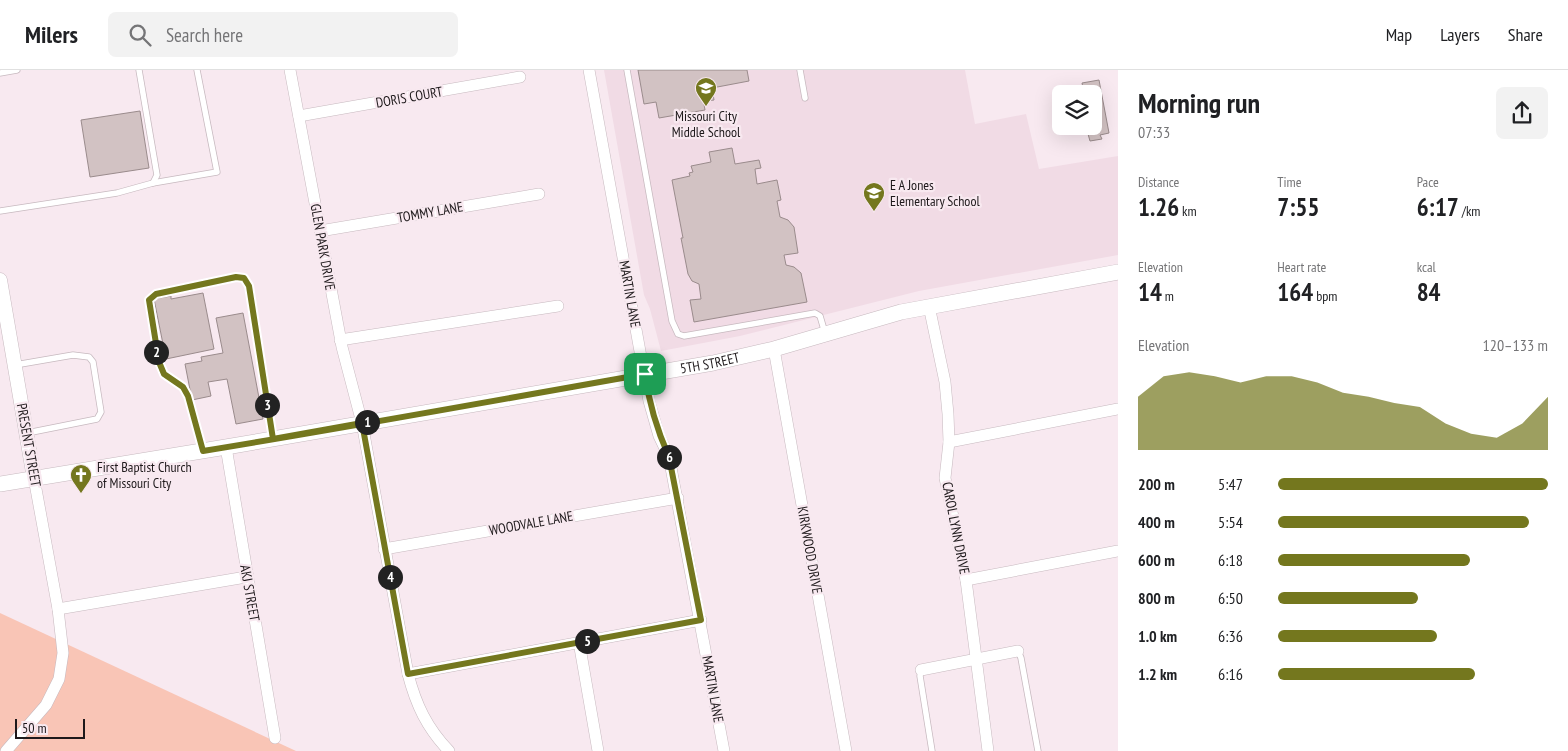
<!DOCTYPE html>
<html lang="en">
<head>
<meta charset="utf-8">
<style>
  :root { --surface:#fff; --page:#f2f2f2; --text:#202124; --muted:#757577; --line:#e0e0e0; --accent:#74771e }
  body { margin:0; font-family:"PT Sans Narrow",sans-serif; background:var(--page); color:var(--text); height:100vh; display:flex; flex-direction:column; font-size:19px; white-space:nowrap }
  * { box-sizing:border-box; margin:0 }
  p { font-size:16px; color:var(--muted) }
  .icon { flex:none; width:28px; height:28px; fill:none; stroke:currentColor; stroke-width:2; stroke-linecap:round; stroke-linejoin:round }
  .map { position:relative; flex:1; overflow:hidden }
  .sheet { display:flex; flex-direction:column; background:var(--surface); width:450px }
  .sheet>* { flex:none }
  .fabs { position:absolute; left:1052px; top:15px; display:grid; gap:10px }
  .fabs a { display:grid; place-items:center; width:50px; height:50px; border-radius:8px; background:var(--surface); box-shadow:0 5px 20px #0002; font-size:25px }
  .scale { position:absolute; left:15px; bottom:12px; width:70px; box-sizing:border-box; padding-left:5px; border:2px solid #1e191b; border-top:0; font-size:14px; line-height:18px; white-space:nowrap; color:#1e191b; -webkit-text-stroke:4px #f8e9f0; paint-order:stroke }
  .pin { position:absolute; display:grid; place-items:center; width:42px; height:42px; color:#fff; margin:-21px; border-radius:10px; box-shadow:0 2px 8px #0006 }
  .km { position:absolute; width:25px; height:25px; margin:-12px; border-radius:50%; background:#222; color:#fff; font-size:14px; line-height:25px; text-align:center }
  .round { display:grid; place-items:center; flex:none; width:52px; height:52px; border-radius:8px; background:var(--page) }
  .headline { display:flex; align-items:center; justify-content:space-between; height:85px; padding:0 20px }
  h1 { font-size:28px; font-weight:800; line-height:38px }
  .figures { display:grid; grid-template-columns:repeat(3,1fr); gap:8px; height:85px; padding:5px 20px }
  .figures div { display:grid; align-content:center }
  .figures b { font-size:25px; font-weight:800 }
  .figures small { font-size:14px; font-weight:400 }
  .figures p { font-size:14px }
  .chart { height:140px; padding:10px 20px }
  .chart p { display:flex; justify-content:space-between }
  .chart svg { width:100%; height:90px; margin-top:5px; fill:var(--accent); opacity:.7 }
  ul { padding:0 20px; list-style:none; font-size:16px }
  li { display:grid; grid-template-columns:80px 60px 1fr; align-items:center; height:38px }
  li i { height:12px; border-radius:6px; background:var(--accent) }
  header { display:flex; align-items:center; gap:30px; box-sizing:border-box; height:70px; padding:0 25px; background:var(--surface); border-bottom:1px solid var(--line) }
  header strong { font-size:24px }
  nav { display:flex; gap:28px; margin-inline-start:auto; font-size:18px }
  .search { width:350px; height:45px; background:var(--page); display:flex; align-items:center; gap:12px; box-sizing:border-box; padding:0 18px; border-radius:8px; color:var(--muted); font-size:19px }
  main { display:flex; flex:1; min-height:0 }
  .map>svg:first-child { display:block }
  .built { fill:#f1dbe5 }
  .green { fill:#f9c5b6 }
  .building { fill:#d2c2c3; stroke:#9a8b8c }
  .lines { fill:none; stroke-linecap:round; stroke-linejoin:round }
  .service-casing { stroke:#c7b9bf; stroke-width:7 }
  .minor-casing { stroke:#c7b9bf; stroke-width:12 }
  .tertiary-casing { stroke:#c7b9bf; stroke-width:15 }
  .secondary-casing { stroke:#c7b9bf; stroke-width:16 }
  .service { stroke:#fff; stroke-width:5.5 }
  .minor { stroke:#fff; stroke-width:11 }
  .tertiary { stroke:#fff; stroke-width:14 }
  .secondary { stroke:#fff; stroke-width:15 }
  .route-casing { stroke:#fff; stroke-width:10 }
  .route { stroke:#74771e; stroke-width:6 }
  .labels { text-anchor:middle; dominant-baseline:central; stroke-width:4.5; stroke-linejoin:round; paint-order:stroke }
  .street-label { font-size:14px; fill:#1e191b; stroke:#f8e9f0 }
  .poi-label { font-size:14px; fill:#1e191b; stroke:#f8e9f0; text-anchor:start }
</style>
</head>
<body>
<header>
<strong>Milers</strong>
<div class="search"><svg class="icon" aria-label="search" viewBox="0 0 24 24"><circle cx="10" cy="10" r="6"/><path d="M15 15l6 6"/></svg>Search here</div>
<nav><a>Map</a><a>Layers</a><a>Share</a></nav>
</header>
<main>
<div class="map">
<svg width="1118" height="681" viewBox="0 0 1118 681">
  <rect width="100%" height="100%" fill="#f8e9f0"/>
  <polygon class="built" points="604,0 965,0 975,54 1026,44 1039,99 1118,86 1118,185 919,221 740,266 661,281 650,239 644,225"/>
  <polygon class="green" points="0,543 296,681 0,681"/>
  <g class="building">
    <polygon points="638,0 747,0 749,11 712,18 714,30 706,31 706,28 703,28 705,40 659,48 656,32 644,34"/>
    <polygon points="1099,10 1109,63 1100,65 1102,69 1090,71 1086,57 1094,56 1094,24 1080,24 1079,19 1083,18 1082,13"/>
    <polygon points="140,41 149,98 90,107 81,50"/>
    <polygon points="732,78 735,94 759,90 761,98 755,99 757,114 777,110 781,130 777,131 780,147 788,150 794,157 798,183 784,185 786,195 794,197 801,203 807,232 694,252 690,230 701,229 699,214 692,211 688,204 681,168 683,168 672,110 690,106 689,103 693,102 691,96 711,92 709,82"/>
    <polygon points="203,223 214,279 166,289 154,229 171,226 171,229"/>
    <polygon points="243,243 263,349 236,354 227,309 208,312 211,326 192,330 185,294 202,291 201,287 223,283 216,248"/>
  </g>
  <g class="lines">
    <g class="service-casing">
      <g id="service">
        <polyline points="627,0 672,251 678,264 684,266 815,243 820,246 825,263"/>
        <polyline points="800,0 805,28"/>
        <polyline points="0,3 17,0"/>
        <polyline points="153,113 217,102 197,0"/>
        <polyline points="0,141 117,123 153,113 157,105 139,0"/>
        <polyline points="15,295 73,285 89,287 93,292 101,342 97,349 27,363"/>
        <polyline points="203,379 188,325 183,317 164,303 159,291 149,230 156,224 236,207 244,208 249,216 273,368"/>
        <polyline points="1018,581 1021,588 1038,681"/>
        <polyline points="921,600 920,606 932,681"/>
      </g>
    </g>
    <g class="minor-casing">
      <g id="minor">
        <path d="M290 0 342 277 362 353 408 604C416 635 427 658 449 681"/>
        <polyline points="589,0 649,331 659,366 669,387 724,681"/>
        <polyline points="299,46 520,7"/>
        <polyline points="320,161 539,124"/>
        <polyline points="929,236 945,312 948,344 949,372 945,408 966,510 988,681"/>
        <polyline points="340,270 558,236"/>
        <polyline points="774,279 846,681"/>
        <polyline points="949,372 1118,339"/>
        <polyline points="226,377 275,668"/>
        <polyline points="384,479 678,428"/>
        <polyline points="966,510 1118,481"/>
        <polyline points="58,539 246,507"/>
        <polyline points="579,572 598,681"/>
        <polyline points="921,600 1018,581"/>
        <polyline points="408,604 701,550"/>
        <polyline points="6,681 46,635 59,609 63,583 58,539 34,408"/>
      </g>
    </g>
    <g class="tertiary-casing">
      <polyline id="tertiary" points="0,210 34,408"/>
    </g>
    <g class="secondary-casing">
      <g id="secondary">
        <path id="s1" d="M0 414 226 377 713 293 774 279 901 242 1118 202"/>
      </g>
    </g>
    <use href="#service" class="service"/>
    <use href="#minor" class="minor"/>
    <use href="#tertiary" class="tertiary"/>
    <use href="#secondary" class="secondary"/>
  </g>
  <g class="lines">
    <g class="route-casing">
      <path id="route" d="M645 304C498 330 351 357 203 381L188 326 183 317 164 304 159 292 149 230 156 224 236 207 244 208 249 216 273 369 362 353 408 604 701 550 669 387C657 360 649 334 645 304"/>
    </g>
    <use href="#route" class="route"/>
  </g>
  <defs>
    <g id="school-pin" transform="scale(1.125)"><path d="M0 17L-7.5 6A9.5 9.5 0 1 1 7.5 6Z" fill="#74771e" stroke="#f8e9f0"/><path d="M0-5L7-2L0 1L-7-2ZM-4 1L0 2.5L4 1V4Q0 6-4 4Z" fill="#fff"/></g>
    <g id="church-pin" transform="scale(1.125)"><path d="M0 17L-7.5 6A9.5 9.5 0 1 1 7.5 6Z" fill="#74771e" stroke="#f8e9f0"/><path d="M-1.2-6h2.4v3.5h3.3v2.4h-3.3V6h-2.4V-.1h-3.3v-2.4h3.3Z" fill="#fff"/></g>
  </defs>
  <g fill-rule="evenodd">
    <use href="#school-pin" x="706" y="18"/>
    <use href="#school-pin" x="874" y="123"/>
    <use href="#church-pin" x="81" y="405"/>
  </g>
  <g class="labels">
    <g class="street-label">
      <text transform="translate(409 27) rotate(-10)">DORIS COURT</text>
      <text transform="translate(430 142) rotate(-10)">TOMMY LANE</text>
      <text transform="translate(323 177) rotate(80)">GLEN PARK DRIVE</text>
      <text transform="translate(630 224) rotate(80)">MARTIN LANE</text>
      <text stroke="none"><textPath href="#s1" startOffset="720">5TH STREET</textPath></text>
      <text transform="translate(29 375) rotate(80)">PRESENT STREET</text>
      <text transform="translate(531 453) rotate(-10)">WOODVALE LANE</text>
      <text transform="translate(956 458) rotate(79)">CAROL LYNN DRIVE</text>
      <text transform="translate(810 480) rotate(80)">KIRKWOOD DRIVE</text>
      <text transform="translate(250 523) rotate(80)">AKJ STREET</text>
      <text transform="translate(713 619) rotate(80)">MARTIN LANE</text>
    </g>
    <g class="poi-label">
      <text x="706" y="46" text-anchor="middle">Missouri City<tspan x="706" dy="16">Middle School</tspan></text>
      <text x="890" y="115">E A Jones<tspan x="890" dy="16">Elementary School</tspan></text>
      <text x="97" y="397">First Baptist Church<tspan x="97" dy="16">of Missouri City</tspan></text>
    </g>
  </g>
</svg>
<div class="fabs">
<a><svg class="icon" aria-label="layers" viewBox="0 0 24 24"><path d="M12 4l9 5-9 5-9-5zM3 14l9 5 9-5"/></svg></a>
</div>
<div class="scale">50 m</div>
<div class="pin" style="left:645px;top:304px;background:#1e9e55"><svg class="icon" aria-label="arrive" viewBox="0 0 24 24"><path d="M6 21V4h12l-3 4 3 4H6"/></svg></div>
<b class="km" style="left:367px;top:352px">1</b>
<b class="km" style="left:156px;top:282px">2</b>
<b class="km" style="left:267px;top:335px">3</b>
<b class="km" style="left:390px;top:507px">4</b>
<b class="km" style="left:587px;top:571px">5</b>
<b class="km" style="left:669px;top:387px">6</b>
</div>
<section class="sheet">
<div class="headline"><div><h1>Morning run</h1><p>07:33</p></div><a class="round"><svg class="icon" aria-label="share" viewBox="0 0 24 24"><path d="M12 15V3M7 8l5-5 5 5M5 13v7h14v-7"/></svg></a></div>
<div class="figures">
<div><p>Distance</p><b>1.26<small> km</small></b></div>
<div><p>Time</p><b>7:55</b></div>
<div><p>Pace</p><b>6:17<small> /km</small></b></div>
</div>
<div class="figures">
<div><p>Elevation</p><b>14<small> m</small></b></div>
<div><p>Heart rate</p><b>164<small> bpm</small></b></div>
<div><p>kcal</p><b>84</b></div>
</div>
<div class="chart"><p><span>Elevation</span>120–133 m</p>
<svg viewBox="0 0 160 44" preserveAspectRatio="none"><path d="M0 44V18L10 8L20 6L30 8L40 11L50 8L60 8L70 11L80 16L90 18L100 21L110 23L120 31L130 36L140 38L150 31L160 18V44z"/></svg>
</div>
<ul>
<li><b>200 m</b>5:47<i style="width:100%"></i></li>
<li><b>400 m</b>5:54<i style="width:93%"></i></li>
<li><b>600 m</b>6:18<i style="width:71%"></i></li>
<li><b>800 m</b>6:50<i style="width:52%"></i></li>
<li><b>1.0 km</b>6:36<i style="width:59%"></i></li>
<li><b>1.2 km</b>6:16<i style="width:73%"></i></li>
</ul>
</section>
</main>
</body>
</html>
